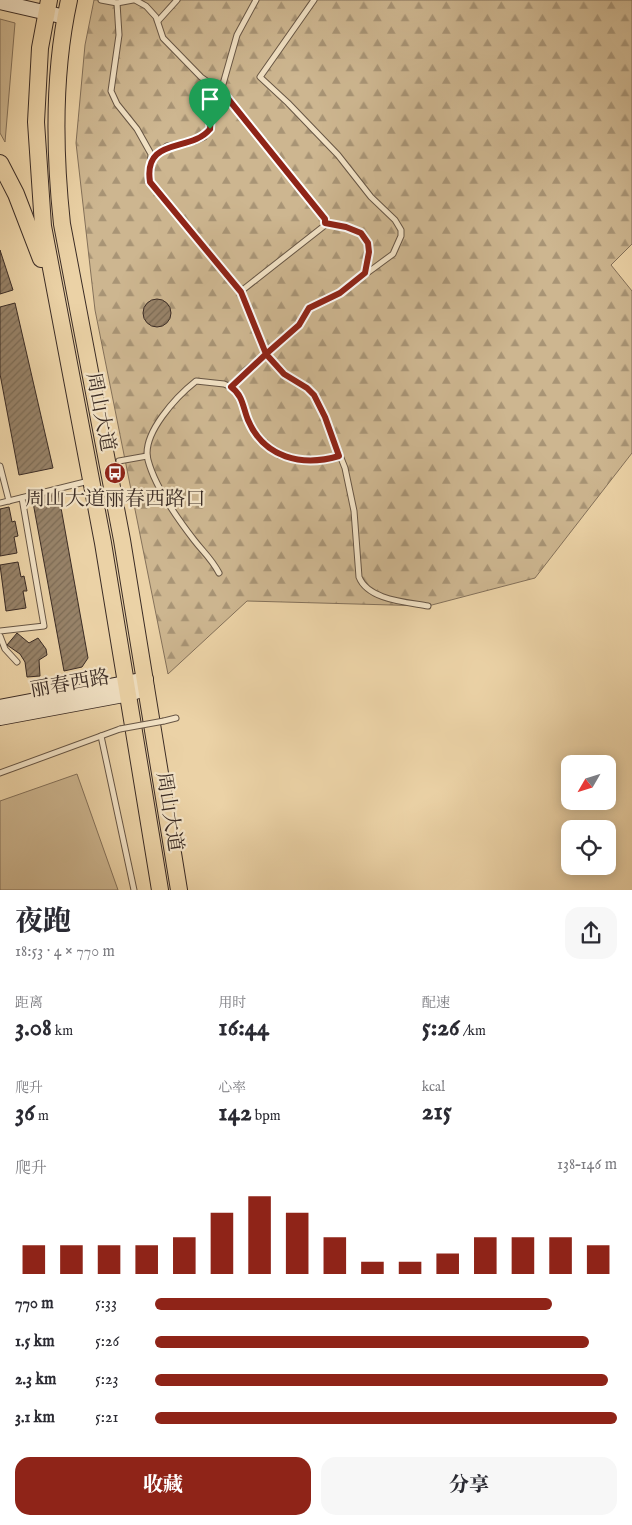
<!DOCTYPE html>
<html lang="zh">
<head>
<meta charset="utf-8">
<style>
  :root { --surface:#fff; --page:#f7f7f7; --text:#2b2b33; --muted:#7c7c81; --accent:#8f2418 }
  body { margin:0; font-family:"IM FELL English","Noto Serif SC",serif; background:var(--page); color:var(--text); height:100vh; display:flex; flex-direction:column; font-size:19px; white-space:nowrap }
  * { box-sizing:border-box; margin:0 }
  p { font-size:16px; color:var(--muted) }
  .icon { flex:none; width:28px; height:28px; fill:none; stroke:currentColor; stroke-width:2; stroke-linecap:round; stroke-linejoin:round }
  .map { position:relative; height:890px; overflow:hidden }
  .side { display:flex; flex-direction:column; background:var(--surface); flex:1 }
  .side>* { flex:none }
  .needle { width:32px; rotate:231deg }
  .controls { position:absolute; left:561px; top:755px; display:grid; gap:10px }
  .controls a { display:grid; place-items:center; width:55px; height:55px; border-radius:10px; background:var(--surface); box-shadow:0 2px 12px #0003; font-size:25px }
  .pin { position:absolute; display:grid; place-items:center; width:42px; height:42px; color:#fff; margin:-51px -21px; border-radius:50% 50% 50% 0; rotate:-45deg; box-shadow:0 0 5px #0007 }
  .pin .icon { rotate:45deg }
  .round { display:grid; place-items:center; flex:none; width:52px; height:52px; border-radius:15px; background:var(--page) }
  .head { display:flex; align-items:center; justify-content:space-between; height:85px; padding:0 15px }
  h1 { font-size:28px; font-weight:800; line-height:38px }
  .figures { display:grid; grid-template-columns:repeat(3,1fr); gap:8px; height:85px; padding:5px 15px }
  .figures div { display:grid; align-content:center }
  .figures b { font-size:25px; font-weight:800 }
  .figures small { font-size:14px; font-weight:400 }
  .figures p { font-size:14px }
  .chart { height:140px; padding:10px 15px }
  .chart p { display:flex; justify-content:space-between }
  .chart svg { width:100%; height:90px; margin-top:5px; stroke:var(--accent); stroke-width:6 }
  .button { display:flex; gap:10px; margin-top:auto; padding:10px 15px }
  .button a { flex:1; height:58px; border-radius:15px; background:var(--accent); color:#fff; font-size:20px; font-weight:800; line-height:58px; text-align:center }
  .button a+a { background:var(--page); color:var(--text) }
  ul { padding:0 15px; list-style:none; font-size:16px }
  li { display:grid; grid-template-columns:80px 60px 1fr; align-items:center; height:38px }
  li i { height:12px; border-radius:6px; background:var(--accent) }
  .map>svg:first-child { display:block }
  .green { fill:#cdb690; stroke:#84715a }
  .forest { fill:url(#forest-firs); stroke:#84715a }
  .building { fill:url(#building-hatch); stroke:#3b2c25 }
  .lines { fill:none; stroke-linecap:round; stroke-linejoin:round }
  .lane-casing { stroke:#675645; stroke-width:7 }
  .secondary-casing { stroke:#3b2c25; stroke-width:16 }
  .primary-casing { stroke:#3b2c25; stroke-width:18 }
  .lane { stroke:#f2e2c5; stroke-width:5 }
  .secondary { stroke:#f2e2c5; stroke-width:14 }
  .primary { stroke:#ebd2a6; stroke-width:16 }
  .lane-bridge-casing { stroke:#675645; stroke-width:7; stroke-linecap:butt }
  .lane-bridge { stroke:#f2e2c5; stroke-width:5 }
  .route-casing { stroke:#fff; stroke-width:10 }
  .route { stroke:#8f2418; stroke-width:6 }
  .labels { text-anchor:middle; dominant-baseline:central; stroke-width:4.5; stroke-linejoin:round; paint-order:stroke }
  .street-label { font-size:20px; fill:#3b2c25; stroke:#f2e2c5 }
  .poi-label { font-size:20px; fill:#3b2c25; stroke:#f2e2c5 }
</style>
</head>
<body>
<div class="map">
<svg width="632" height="890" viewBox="0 0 632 890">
  <defs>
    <pattern id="forest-firs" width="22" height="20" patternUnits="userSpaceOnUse" patternTransform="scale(1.25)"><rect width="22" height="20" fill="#cdb690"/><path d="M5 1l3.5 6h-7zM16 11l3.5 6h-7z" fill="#a89475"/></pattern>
    <pattern id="building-hatch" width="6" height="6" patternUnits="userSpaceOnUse" patternTransform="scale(1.25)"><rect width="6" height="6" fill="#978268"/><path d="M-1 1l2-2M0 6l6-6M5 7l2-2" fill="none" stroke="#7c6b55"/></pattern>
  </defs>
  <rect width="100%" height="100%" fill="#ebd2a6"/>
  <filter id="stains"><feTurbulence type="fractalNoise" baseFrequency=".004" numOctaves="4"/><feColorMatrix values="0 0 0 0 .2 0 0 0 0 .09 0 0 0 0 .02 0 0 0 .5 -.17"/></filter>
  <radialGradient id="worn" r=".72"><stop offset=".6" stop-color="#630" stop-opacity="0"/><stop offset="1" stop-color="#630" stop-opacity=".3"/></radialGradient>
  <g class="green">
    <polygon points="0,19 15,23 5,142 0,133"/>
    <polygon points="77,774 118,890 0,890 0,801"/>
  </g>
  <polygon class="forest" points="94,0 632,0 632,244 611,265 632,291 632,453 535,578 428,606 247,601 168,674 95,310 76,143 85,45"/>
  <g class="building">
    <polygon points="0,250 13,290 0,294"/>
    <circle cx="157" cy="313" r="14"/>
    <polygon points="15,303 53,468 19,475 0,374 0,307"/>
    <polygon points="58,491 88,658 82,667 64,671 32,497"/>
    <polygon points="9,507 12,522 15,521 18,536 14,537 17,553 0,556 0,509"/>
    <polygon points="18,562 21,577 24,576 27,591 23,591 26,608 6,611 0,565"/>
    <polygon points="17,633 29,643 38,638 46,649 47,655 39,660 40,676 27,677 25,662 20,654 7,645"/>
  </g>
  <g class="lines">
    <g class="lane-casing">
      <g id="lane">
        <polyline points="101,0 117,3 133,0"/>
        <polyline points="135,0 146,6 156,17 163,38 201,77 221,91 237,35 256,0"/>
        <path d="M117 3 119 35 111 91 117 104 137 129 151 154 149 182 241 292 266 354 284 373 307 388 320 405 345 468 354 511 359 577C368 600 406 602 428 606"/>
        <polyline points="158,21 177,0"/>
        <polyline points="153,158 167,146 195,141 204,137 212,122 212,102 221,91 325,219 324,226 240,292"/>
        <path d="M325 223C363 230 373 232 365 273"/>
        <path d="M231 387C243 395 243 408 248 420 263 458 302 467 339 456"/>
        <polyline points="119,461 147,456"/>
        <polyline points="0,466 9,501"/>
        <polyline points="0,503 89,481"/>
        <path d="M219 573C211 558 204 553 194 540 177 518 155 487 148 460 141 434 177 396 196 381L224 384 231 387 246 370 292 333 309 308 340 293 393 254 401 236V230L395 220 371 197 338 155 288 103 260 77 314 0"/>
        <polyline points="0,631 44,626 22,498"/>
        <polyline points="0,636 5,649 17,662"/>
        <polyline points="164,721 176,718"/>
        <polyline points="101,736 134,890"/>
        <polyline points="0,773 120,729"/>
      </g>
    </g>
    <g class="secondary-casing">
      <g id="secondary">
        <polyline points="0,2 65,17"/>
        <polyline points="0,707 146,679"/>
        <polyline points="0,718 129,694 147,688"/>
      </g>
    </g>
    <g class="primary-casing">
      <g id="primary">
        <polyline points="49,0 40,48 36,122 43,226 103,543 160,890"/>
        <path d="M69 0C53 73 54 150 62 224L122 540 179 890"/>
        <polyline points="0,163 16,194 41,259"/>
      </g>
    </g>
    <use href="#lane" class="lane"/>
    <use href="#secondary" class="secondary"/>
    <use href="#primary" class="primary"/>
    <g class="lane-bridge-casing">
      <polyline id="lane-bridge" points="120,729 164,721"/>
    </g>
    <use href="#lane-bridge" class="lane-bridge"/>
  </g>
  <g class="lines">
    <g class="route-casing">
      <path id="route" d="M210 129C191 153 143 136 150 182L241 292 266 354 231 387C243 395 243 408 248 420 264 458 302 467 339 456L325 417 314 395 307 388 284 374 266 354 299 325 309 308 340 293 365 273 369 252 368 243 361 233 346 227 325 223V219L221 90 212 102 210 129"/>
    </g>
    <use href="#route" class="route"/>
  </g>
  <defs>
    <g id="bus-disc" transform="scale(1.125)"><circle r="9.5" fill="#8f2418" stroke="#f2e2c5"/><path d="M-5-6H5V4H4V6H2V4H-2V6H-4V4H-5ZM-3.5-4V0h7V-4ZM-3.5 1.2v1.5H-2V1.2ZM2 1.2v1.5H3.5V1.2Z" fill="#fff"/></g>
  </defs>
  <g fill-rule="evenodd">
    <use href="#bus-disc" x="115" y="473"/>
  </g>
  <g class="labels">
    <g class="street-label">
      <text transform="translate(100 412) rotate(79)">周山大道</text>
      <text transform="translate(70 684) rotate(-10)">丽春西路</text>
      <text transform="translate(169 812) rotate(81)">周山大道</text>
    </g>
    <g class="poi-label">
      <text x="115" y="499">周山大道丽春西路口</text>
    </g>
  </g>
  <rect width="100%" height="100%" filter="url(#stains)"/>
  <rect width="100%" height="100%" fill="url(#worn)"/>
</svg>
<div class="controls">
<a><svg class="needle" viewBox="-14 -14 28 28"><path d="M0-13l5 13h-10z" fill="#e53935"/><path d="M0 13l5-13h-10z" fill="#7c7c81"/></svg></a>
<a><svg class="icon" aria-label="locate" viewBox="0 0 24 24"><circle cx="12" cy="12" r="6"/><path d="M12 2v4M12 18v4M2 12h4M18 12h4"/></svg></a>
</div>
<div class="pin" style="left:210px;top:129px;background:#1e9e55"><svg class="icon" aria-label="arrive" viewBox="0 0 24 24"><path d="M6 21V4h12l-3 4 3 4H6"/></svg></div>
</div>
<section class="side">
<div class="head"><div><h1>夜跑</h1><p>18:53 · 4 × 770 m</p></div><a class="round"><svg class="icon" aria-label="share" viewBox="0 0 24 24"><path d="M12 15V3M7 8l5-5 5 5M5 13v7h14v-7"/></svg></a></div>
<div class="figures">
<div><p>距离</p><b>3.08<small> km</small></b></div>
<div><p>用时</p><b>16:44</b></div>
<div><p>配速</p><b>5:26<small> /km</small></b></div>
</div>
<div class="figures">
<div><p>爬升</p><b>36<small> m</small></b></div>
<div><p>心率</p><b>142<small> bpm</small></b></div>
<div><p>kcal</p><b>215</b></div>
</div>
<div class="chart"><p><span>爬升</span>138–146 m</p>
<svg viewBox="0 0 160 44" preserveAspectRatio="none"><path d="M5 44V30M15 44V30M25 44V30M35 44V30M45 44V26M55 44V14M65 44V6M75 44V14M85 44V26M95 44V38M105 44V38M115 44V34M125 44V26M135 44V26M145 44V26M155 44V30"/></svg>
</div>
<ul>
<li><b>770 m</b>5:33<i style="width:86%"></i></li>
<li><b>1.5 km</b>5:26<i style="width:94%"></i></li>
<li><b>2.3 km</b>5:23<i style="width:98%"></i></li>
<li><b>3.1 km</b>5:21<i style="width:100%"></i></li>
</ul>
<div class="button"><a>收藏</a><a>分享</a></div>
</section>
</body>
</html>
